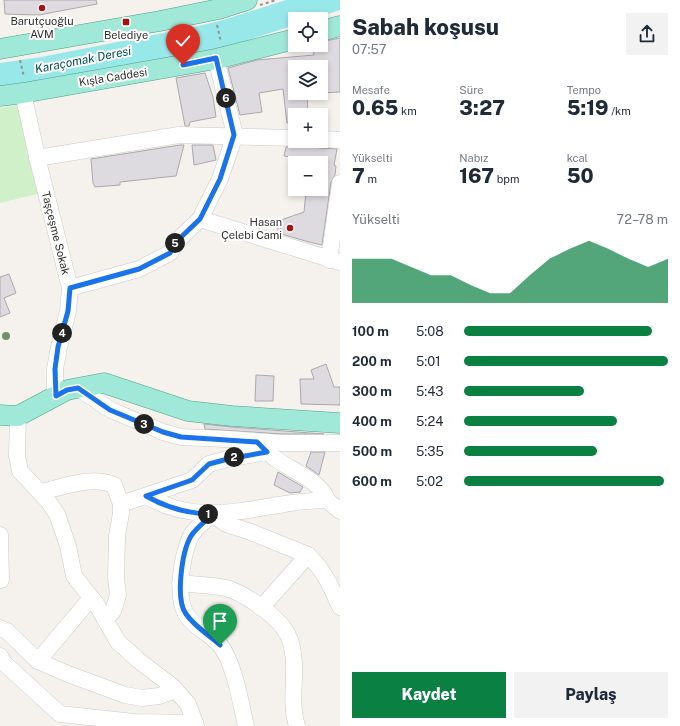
<!DOCTYPE html>
<html lang="tr">
<head>
<meta charset="utf-8">
<style>
  :root { --surface:#fff; --page:#f2f2f3; --text:#1f2937; --muted:#747a83; --accent:#0b8043 }
  body { margin:0; font-family:"Public Sans",sans-serif; background:var(--page); color:var(--text); height:100vh; display:flex; flex-direction:column; font-size:15px; white-space:nowrap }
  * { box-sizing:border-box; margin:0 }
  p { font-size:13px; color:var(--muted) }
  .icon { flex:none; width:22px; height:22px; fill:none; stroke:currentColor; stroke-width:2; stroke-linecap:round; stroke-linejoin:round }
  .map { position:relative; flex:1; overflow:hidden }
  .details { display:flex; flex-direction:column; background:var(--surface); width:340px }
  .details>* { flex:none }
  .buttons { position:absolute; left:288px; top:12px; display:grid; gap:8px }
  .buttons a { display:grid; place-items:center; width:40px; height:40px; border-radius:0px; background:var(--surface); box-shadow:0 2px 6px #0003; font-size:20px }
  .pin { position:absolute; display:grid; place-items:center; width:34px; height:34px; color:#fff; margin:-41px -17px; border-radius:50% 50% 50% 0; rotate:-45deg; box-shadow:0 0 4px #0007 }
  .pin .icon { rotate:45deg }
  .km { position:absolute; width:20px; height:20px; margin:-10px; border-radius:50%; background:#222; color:#fff; font-size:11px; line-height:20px; text-align:center }
  .round { display:grid; place-items:center; flex:none; width:42px; height:42px; border-radius:0px; background:var(--page) }
  .head { display:flex; align-items:center; justify-content:space-between; height:68px; padding:0 12px }
  h1 { font-size:22px; font-weight:800; line-height:30px }
  .figures { display:grid; grid-template-columns:repeat(3,1fr); gap:6px; height:68px; padding:4px 12px }
  .figures div { display:grid; align-content:center }
  .figures b { font-size:20px; font-weight:800 }
  .figures small { font-size:11px; font-weight:400 }
  .figures p { font-size:11px }
  .chart { height:112px; padding:8px 12px }
  .chart p { display:flex; justify-content:space-between }
  .chart svg { width:100%; height:72px; margin-top:4px; fill:var(--accent); opacity:.7 }
  .action { display:flex; gap:8px; margin-top:auto; padding:8px 12px }
  .action a { flex:1; height:46px; border-radius:0px; background:var(--accent); color:#fff; font-size:16px; font-weight:800; line-height:46px; text-align:center }
  .action a+a { background:var(--page); color:var(--text) }
  ul { padding:0 12px; list-style:none; font-size:13px }
  li { display:grid; grid-template-columns:64px 48px 1fr; align-items:center; height:30px }
  li i { height:10px; border-radius:5px; background:var(--accent) }
  main { display:flex; flex:1; min-height:0 }
  .map>svg:first-child { display:block }
  .green { fill:#cff0c8 }
  .water { fill:#98e8ea }
  .building { fill:#dedbe0; stroke:#aba8ac }
  .lines { fill:none; stroke-linecap:round; stroke-linejoin:round }
  .minor-casing { stroke:#ccc9c5; stroke-width:17 }
  .major-casing { stroke:#509e8a; stroke-width:21 }
  .path { stroke:#95938f; stroke-width:2; stroke-dasharray:3 3; stroke-linecap:butt }
  .minor { stroke:#fff; stroke-width:16 }
  .major { stroke:#a0e8d7; stroke-width:20 }
  .tree { fill:#73906b }
  .route-casing { stroke:#fff; stroke-width:8 }
  .route { stroke:#1a73e8; stroke-width:5 }
  .poi-dot { fill:#a61111; stroke:#fff; stroke-width:1.5 }
  .labels { text-anchor:middle; dominant-baseline:central; stroke-width:4; stroke-linejoin:round; paint-order:stroke }
  .poi-label { font-size:11px; fill:#302f2d; stroke:#fff }
  .street-label { font-size:11px; fill:#302f2d; stroke:#fff }
  .water-label { font-size:12px; font-style:italic; fill:#014e50; stroke:#fff }
</style>
</head>
<body>
<main>
<div class="map">
<svg width="340" height="726" viewBox="0 0 340 726">
  <rect width="100%" height="100%" fill="#f5f2ed"/>
  <polygon class="green" points="24,104 45,192 0,203 0,108"/>
  <polygon class="water" points="286,0 340,0 340,10 312,19 295,19 295,25 226,47 194,54 0,89 0,63 41,57 189,28 220,21"/>
  <g class="building">
    <polygon points="4,0 96,0 97,4 39,15 5,14"/>
    <polygon points="340,38 340,92 321,93 321,67 295,67 295,93 307,93 308,115 295,115 295,122 287,123 283,89 259,93 262,112 240,115 228,68 257,60 314,55 313,45 321,45 321,42"/>
    <polygon points="205,73 213,97 216,117 190,122 189,126 185,126 176,78"/>
    <polygon points="304,141 312,141 316,147 320,148 337,149 334,165 336,166 335,175 331,182 322,245 309,242 278,233 278,221 304,212 306,191 321,192 321,163 311,163 312,160 284,156 286,147 299,146"/>
    <polygon points="180,145 184,145 176,176 120,182 120,185 95,187 93,183 91,159"/>
    <polygon points="192,145 213,145 216,160 194,165"/>
    <polygon points="9,274 16,293 4,298 10,313 0,317 0,277"/>
    <polygon points="326,364 334,387 340,387 340,405 301,404 300,379 314,379 311,370"/>
    <polygon points="256,375 274,376 273,401 255,401"/>
    <polygon points="204,424 231,427 324,434 282,434 205,429"/>
    <polygon points="311,452 325,452 319,475 306,466"/>
    <polygon points="278,472 303,487 300,492 290,493 274,485"/>
  </g>
  <g class="lines">
    <g class="minor-casing">
      <g id="minor">
        <polyline points="23,93 38,161 70,288 68,311 59,347 55,369 55,396"/>
        <polyline points="321,139 340,140"/>
        <polyline points="37,158 179,135 295,138"/>
        <polyline points="200,219 340,262"/>
        <polyline points="329,260 340,183"/>
        <polyline points="70,288 139,269 170,253 177,241 200,219 220,179 235,135 216,59"/>
        <polyline points="78,388 111,410 163,432 181,437 227,439 282,443 340,443"/>
        <polyline points="18,416 17,456 20,471 48,501 57,514 68,546 74,576 97,605 118,642 138,660 172,686 188,704 196,726"/>
        <path d="M260 444C265 449 270 455 276 459 291 470 322 482 327 500"/>
        <path d="M41 492C63 487 92 475 114 485L121 504V513L117 536 116 578 118 595 113 611 105 620"/>
        <path d="M146 496C193 523 235 512 285 504 299 501 313 501 327 500L340 511"/>
        <polyline points="121,504 192,480 209,464 227,459 267,452"/>
        <polyline points="0,535 1,580"/>
        <path d="M180 583C195 585 211 585 226 588 244 593 274 614 285 630 289 636 292 645 293 653 297 677 289 702 297 726"/>
        <polyline points="261,608 308,555"/>
        <polyline points="0,628 7,631 38,661 68,674 125,695 142,698 159,696 176,690"/>
        <polyline points="0,656 4,663 60,714 134,722 195,723"/>
        <polyline points="38,661 91,598"/>
        <path d="M246 726C241 704 234 662 220 645 210 633 192 627 185 612 176 595 182 556 190 538 194 528 205 521 213 514L226 524 248 531 308 555 319 567 329 583 340 607"/>
      </g>
    </g>
    <g class="major-casing">
      <g id="major">
        <polyline points="321,31 340,26"/>
        <polyline points="0,49 160,21 219,9 247,0"/>
        <polyline points="0,96 23,93 216,59 295,39"/>
        <polyline points="0,415 18,416 67,390 104,383 188,411 232,416 340,423"/>
      </g>
    </g>
    <g class="path">
      <polyline points="260,5 276,0"/>
      <polyline points="217,25 221,42"/>
      <polyline points="20,60 24,77"/>
    </g>
    <use href="#minor" class="minor"/>
    <use href="#major" class="major"/>
  </g>
  <circle class="tree" cx="6" cy="336" r="4"/>
  <g class="lines">
    <g class="route-casing">
      <path id="route" d="M183 65 216 58 234 135 220 179 200 219 177 241 170 253 139 269 70 288 68 311 58 347 55 369 56 396 67 390 78 388 110 410 163 432 181 437 257 442 267 452 228 459 209 464 192 480 146 496C167 508 189 514 213 514 206 521 197 527 191 536 182 551 175 599 186 614 195 627 209 635 220 645"/>
    </g>
    <use href="#route" class="route"/>
  </g>
  <g class="poi-dot">
    <circle cx="42" cy="8" r="4"/>
    <rect x="122" y="18" width="8" height="8" rx="2"/>
    <circle cx="290" cy="228" r="4"/>
  </g>
  <g class="labels">
    <g class="poi-label">
      <text x="42" y="21">Barutçuoğlu<tspan x="42" dy="13">AVM</tspan></text>
      <text x="126" y="35">Belediye</text>
      <text x="282" y="222" text-anchor="end">Hasan<tspan x="282" dy="13">Çelebi Cami</tspan></text>
    </g>
    <g class="street-label">
      <text transform="translate(113 77) rotate(-9)">Kışla Caddesi</text>
      <text transform="translate(56 233) rotate(76)">Taşçeşme Sokak</text>
    </g>
    <g class="water-label">
      <text transform="translate(83 60) rotate(-11)">Karaçomak Deresi</text>
    </g>
  </g>
</svg>
<div class="buttons">
<a><svg class="icon" aria-label="locate" viewBox="0 0 24 24"><circle cx="12" cy="12" r="6"/><path d="M12 2v4M12 18v4M2 12h4M18 12h4"/></svg></a>
<a><svg class="icon" aria-label="layers" viewBox="0 0 24 24"><path d="M12 4l9 5-9 5-9-5zM3 14l9 5 9-5"/></svg></a>
<a>+</a>
<a>−</a>
</div>
<div class="pin" style="left:220px;top:645px;background:#1e9e55"><svg class="icon" aria-label="arrive" viewBox="0 0 24 24"><path d="M6 21V4h12l-3 4 3 4H6"/></svg></div>
<div class="pin" style="left:183px;top:65px;background:#d93025"><svg class="icon" aria-label="check" viewBox="0 0 24 24"><path d="M5 12l5 5 9-10"/></svg></div>
<b class="km" style="left:208px;top:514px">1</b>
<b class="km" style="left:234px;top:457px">2</b>
<b class="km" style="left:144px;top:424px">3</b>
<b class="km" style="left:62px;top:333px">4</b>
<b class="km" style="left:175px;top:243px">5</b>
<b class="km" style="left:226px;top:98px">6</b>
</div>
<section class="details">
<div class="head"><div><h1>Sabah koşusu</h1><p>07:57</p></div><a class="round"><svg class="icon" aria-label="share" viewBox="0 0 24 24"><path d="M12 15V3M7 8l5-5 5 5M5 13v7h14v-7"/></svg></a></div>
<div class="figures">
<div><p>Mesafe</p><b>0.65<small> km</small></b></div>
<div><p>Süre</p><b>3:27</b></div>
<div><p>Tempo</p><b>5:19<small> /km</small></b></div>
</div>
<div class="figures">
<div><p>Yükselti</p><b>7<small> m</small></b></div>
<div><p>Nabız</p><b>167<small> bpm</small></b></div>
<div><p>kcal</p><b>50</b></div>
</div>
<div class="chart"><p><span>Yükselti</span>72–78 m</p>
<svg viewBox="0 0 160 44" preserveAspectRatio="none"><path d="M0 44V17L10 17L20 17L30 22L40 27L50 27L60 33L70 38L80 38L90 27L100 17L110 11L120 6L130 11L140 17L150 22L160 17V44z"/></svg>
</div>
<ul>
<li><b>100 m</b>5:08<i style="width:92%"></i></li>
<li><b>200 m</b>5:01<i style="width:100%"></i></li>
<li><b>300 m</b>5:43<i style="width:59%"></i></li>
<li><b>400 m</b>5:24<i style="width:75%"></i></li>
<li><b>500 m</b>5:35<i style="width:65%"></i></li>
<li><b>600 m</b>5:02<i style="width:98%"></i></li>
</ul>
<div class="action"><a>Kaydet</a><a>Paylaş</a></div>
</section>
</main>
</body>
</html>
